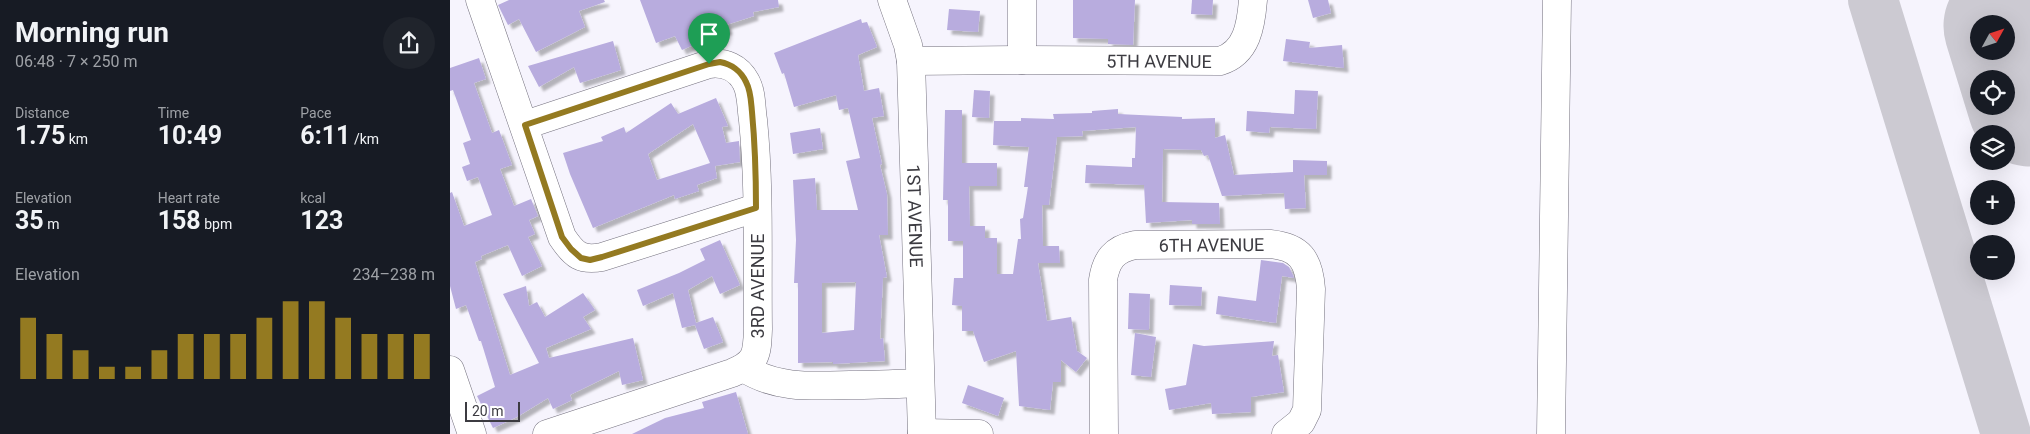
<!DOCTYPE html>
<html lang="en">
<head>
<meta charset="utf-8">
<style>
  :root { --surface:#171b24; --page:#20242c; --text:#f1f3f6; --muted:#9ea1a6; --accent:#947a21 }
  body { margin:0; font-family:Roboto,sans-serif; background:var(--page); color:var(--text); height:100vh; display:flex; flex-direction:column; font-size:19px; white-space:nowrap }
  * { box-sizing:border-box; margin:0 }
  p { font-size:16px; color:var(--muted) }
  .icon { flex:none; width:28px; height:28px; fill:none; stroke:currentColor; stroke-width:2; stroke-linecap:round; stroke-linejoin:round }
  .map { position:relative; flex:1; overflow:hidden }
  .panel { display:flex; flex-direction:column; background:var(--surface); width:450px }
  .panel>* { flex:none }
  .needle { width:32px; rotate:50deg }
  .buttons { position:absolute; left:1520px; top:15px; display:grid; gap:10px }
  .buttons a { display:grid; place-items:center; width:45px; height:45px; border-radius:50%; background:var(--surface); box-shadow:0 5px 20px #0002; font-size:25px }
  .scale { position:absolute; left:15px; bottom:12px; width:55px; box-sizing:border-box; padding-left:5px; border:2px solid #3c3b41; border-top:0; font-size:14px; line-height:18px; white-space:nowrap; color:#3c3b41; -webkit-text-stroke:4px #fff; paint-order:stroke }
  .pin { position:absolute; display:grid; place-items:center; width:42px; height:42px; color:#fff; margin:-51px -21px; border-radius:50% 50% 50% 0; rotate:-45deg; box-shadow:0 0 5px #0007 }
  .pin .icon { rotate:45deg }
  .round { display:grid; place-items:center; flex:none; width:52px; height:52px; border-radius:26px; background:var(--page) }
  .overview { display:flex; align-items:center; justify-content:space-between; height:85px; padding:0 15px }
  h1 { font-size:28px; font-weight:700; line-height:38px }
  .stats { display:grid; grid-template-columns:repeat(3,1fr); gap:8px; height:85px; padding:5px 15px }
  .stats div { display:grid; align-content:center }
  .stats b { font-size:25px; font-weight:700 }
  .stats small { font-size:14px; font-weight:400 }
  .stats p { font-size:14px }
  .chart { height:140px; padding:10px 15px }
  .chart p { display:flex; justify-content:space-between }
  .chart svg { width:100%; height:90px; margin-top:5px; stroke:var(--accent); stroke-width:6 }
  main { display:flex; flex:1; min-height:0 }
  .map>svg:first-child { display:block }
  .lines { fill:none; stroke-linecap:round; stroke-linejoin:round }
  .taxiway { stroke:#cccad2; stroke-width:50 }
  .runway { stroke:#cccad2; stroke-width:125 }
  .building { fill:#b8acde; fill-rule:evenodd; filter:url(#shadow) }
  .minor-casing { stroke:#74717e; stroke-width:29 }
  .highway-casing { stroke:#74717e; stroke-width:29 }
  .minor { stroke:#fff; stroke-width:28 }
  .highway { stroke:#fff; stroke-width:28 }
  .route-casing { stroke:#fff; stroke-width:10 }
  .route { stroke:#947a21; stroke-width:6 }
  .labels { text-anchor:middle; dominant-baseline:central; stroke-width:4; stroke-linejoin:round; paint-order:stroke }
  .street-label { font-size:18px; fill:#3c3b41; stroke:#fff }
</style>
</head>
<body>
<main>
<section class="panel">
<div class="overview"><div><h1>Morning run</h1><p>06:48 · 7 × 250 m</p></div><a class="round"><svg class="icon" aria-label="share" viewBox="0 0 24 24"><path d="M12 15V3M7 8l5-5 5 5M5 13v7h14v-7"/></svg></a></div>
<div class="stats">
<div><p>Distance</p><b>1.75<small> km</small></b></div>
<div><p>Time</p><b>10:49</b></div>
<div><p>Pace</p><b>6:11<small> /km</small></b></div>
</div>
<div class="stats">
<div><p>Elevation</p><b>35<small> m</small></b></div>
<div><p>Heart rate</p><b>158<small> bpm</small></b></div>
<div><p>kcal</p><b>123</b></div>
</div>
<div class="chart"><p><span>Elevation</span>234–238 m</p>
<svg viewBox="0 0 160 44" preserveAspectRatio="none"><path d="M5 44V14M15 44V22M25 44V30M35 44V38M45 44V38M55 44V30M65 44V22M75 44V22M85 44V22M95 44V14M105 44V6M115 44V6M125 44V14M135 44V22M145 44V22M155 44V22"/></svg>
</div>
</section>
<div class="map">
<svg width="1580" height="434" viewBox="0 0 1580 434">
  <defs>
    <filter id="shadow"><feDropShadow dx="4.5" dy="4.5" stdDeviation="1" flood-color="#0004"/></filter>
  </defs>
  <rect width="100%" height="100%" fill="#f6f4fd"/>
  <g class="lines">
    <polyline class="taxiway" points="1423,0 1556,434"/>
    <polyline class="runway" points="1556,26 1580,104"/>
  </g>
  <g class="building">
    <polygon points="59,0 154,0 155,2 129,11 135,27 86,52 69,19 58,25 48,5"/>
    <polygon points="190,0 328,0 329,7 303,12 304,16 276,25 278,30 232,50 225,36 206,43"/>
    <polygon points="623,0 685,0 683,45 658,44 658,39 623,38"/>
    <polygon points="742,0 763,0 762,15 741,14"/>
    <polygon points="858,0 878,0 881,13 863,18"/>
    <polygon points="499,9 530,11 528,32 497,30"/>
    <path d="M411 19 412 23 417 22 427 47 408 55 414 91 429 88 434 116 422 118 432 164 430 165 437 194 438 235H429L437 277 433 278 430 339 433 338 435 361 383 364V362L348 363V283H344L346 240 343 180 365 178 367 210H408L396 161 410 158 398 108 389 110 386 95 344 107 334 73 332 74 324 53ZM406 282 404 330 372 333V283Z"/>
    <polygon points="836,39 860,42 859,48 892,45 894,68 833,61"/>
    <polygon points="163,41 171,70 130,83 124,67 89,87 78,66"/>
    <polygon points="29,58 36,79 24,83 42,133 49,130 62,165 50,169 64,206 81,199 88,216 79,220 85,234 78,237 92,266 72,276 58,245 31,256 32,259 25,262 60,375 89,363 53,294 76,286 79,306 87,302 95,317 133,293 145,310 133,317 141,329 96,348 99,358 183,338 193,380 172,385 169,371 120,395 122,400 103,409 98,398 67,417 43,428 27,396 45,387 31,341 29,341 16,305 6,309 0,286 0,193 2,192 14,226 42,215 28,177 17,181 12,167 20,164 13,143 21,140 3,90 0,91 0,68"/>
    <polygon points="524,90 540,91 539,118 522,117"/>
    <polygon points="845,90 868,91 866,129 820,127 819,133 796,131 797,111 844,114"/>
    <path d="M266 98 278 126 272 127 276 143 289 141 290 162 265 166 267 178 247 185 249 191 225 199 224 195 143 228 120 174 113 153 153 141 151 137 174 127 176 133 221 103 228 114ZM243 124 260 163 207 180 198 154Z"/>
    <polygon points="668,109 668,114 732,117 732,119 765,118 765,138 775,135 784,175 843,172 843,160 877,161 877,175 854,175 856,208 835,209 834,193 772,196 758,155 754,156 751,150 713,149 712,202 769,203 770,224 742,224 742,220 696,223 694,185 635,183 636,165 682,167 682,158 685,158 686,127 632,131 633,136 607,137 599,205 592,205 593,246 609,246 610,263 588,263 597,321 621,317 627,351 637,358 626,372 611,360 611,382 603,382 600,410 569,406 566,351 534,362 523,331 512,331 512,306 502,305 504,278 513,278 513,241 498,241 498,200 493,200 495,110 512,110 512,163 547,163 547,186 519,186 520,226 535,226 535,238 547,238 547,274 563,274 568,239 571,239 570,219 573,218 578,187 574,187 579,147 543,145 544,121 571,121 571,118 604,119 603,114 642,113 642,111"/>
    <polygon points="370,128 373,149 343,154 340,133"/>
    <polygon points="270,240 290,285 270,294 262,276 238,290 246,323 263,317 273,342 254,349 245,325 232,328 223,293 193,306 187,290 229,273 255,260 250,249"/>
    <polygon points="811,260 833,263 839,267 843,275 844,278 832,276 826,323 766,314 768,296 806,301"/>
    <polygon points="720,285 752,287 751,306 719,305"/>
    <polygon points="679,293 700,294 699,330 678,329"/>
    <polygon points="685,333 706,337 701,377 681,375"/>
    <polygon points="824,341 822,356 828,355 834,392 801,397 801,412 762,414 761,403 719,410 715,389 736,385 743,344 754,346"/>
    <polygon points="518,385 554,398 548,416 512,403"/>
    <polygon points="286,392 298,434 182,434 215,418 254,408 252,402"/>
  </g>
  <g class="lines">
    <g class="minor-casing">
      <g id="minor">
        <path d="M30 0 112 237C124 255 131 261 152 257L306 208"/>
        <path id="s1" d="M442 0 458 45 461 61 472 434"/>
        <polyline points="572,60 572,0"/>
        <path id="s2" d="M461 61 572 60 770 61C797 53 801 25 803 0"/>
        <path d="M75 125 259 64C275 62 288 67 296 82 302 93 301 108 303 120 310 189 307 260 308 329 307 354 307 363 282 373L97 434"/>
        <path d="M294 368C326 389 363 386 400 385 423 385 447 384 470 383"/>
        <polyline points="0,370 22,434"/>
        <polyline points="472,433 529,434"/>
        <path id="s3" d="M654 434 653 280C656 260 664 249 685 245L820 244C850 247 859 260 861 289L857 410 851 422 836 434"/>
      </g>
    </g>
    <g class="highway-casing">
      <polyline id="highway" points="1101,434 1107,0"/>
    </g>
    <use href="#minor" class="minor"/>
    <use href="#highway" class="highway"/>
  </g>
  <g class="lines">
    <g class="route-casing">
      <path id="route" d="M270 62C281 64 291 71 296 82 301 91 301 102 302 112 305 144 306 176 306 208L152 257 140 260 131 258 121 249 112 237 75 125 259 64Z"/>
    </g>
    <use href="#route" class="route"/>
  </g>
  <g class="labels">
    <g class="street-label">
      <text stroke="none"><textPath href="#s2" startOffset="248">5TH AVENUE</textPath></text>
      <text stroke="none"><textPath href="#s1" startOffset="219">1ST AVENUE</textPath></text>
      <text stroke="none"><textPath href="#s3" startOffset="282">6TH AVENUE</textPath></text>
      <text transform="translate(307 286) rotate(-90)">3RD AVENUE</text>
    </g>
  </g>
</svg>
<div class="buttons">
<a><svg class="needle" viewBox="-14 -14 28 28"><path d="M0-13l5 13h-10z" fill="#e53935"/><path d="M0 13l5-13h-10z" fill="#9ea1a6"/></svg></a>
<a><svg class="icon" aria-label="locate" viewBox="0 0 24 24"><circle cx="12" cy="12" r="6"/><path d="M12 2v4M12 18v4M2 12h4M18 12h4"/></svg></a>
<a><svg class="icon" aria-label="layers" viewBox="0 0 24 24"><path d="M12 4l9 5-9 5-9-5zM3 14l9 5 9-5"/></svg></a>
<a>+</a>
<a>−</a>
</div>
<div class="scale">20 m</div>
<div class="pin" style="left:259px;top:64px;background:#1e9e55"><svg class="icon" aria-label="arrive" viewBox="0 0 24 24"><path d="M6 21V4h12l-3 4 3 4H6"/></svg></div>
</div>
</main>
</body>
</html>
